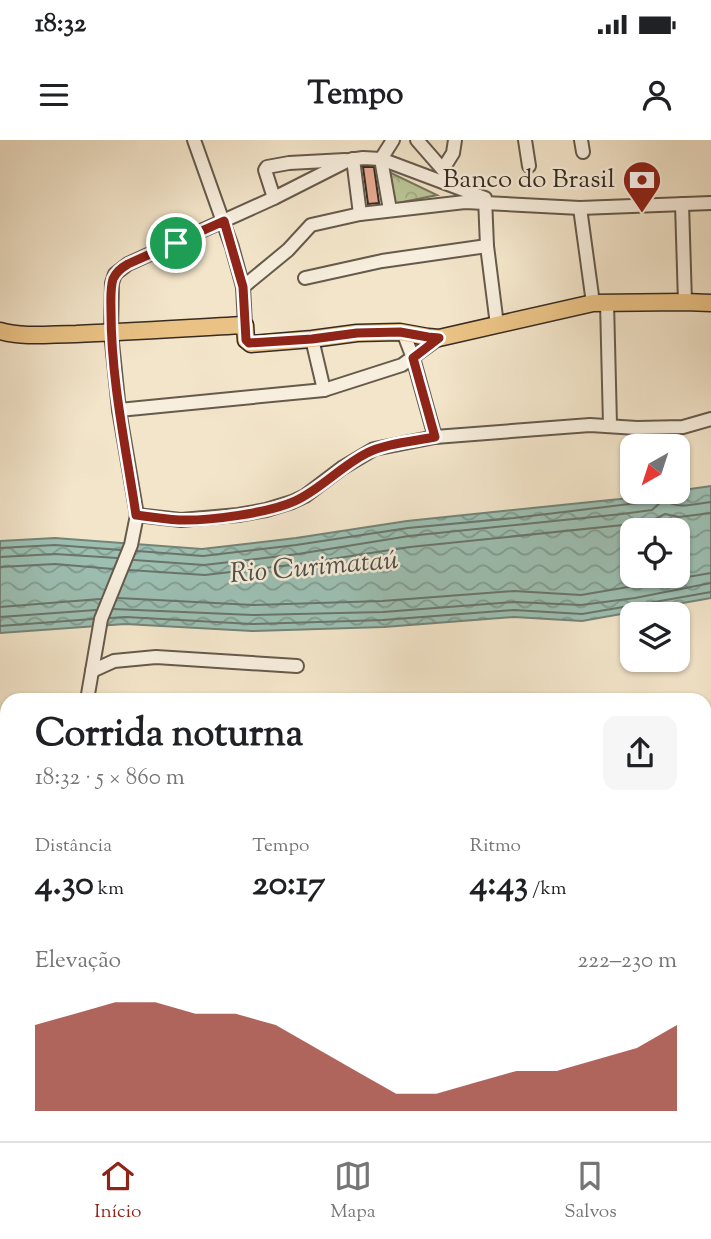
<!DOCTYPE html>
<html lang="pt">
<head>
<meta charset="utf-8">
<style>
  :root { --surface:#fff; --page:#f6f6f6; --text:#202124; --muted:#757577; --line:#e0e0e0; --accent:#8f2418 }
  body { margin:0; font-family:"Sorts Mill Goudy",serif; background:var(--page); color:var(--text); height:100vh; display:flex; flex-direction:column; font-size:26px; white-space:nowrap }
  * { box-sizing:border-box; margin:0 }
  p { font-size:23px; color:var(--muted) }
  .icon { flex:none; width:38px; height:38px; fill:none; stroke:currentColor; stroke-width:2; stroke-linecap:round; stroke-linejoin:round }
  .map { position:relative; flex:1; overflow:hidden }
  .drawer { position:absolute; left:0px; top:553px; width:712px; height:448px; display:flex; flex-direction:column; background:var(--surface); border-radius:21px 21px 0 0; box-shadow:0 2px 5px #0004 }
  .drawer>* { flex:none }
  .needle { width:46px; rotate:219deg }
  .controls { position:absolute; left:620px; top:294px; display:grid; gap:14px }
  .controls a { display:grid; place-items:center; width:70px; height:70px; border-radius:14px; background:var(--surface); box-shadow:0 2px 5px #0004; font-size:35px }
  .pin { position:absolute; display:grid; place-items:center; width:60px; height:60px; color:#fff; margin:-30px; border:4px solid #fff; border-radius:50%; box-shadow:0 2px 7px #0007 }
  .round { display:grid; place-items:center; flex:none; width:74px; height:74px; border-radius:14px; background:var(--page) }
  .summary { display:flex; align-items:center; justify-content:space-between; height:119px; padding:0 35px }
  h1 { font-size:38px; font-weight:700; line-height:52px }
  .stats { display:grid; grid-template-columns:repeat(3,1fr); gap:10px; height:119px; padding:7px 35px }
  .stats div { display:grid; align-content:center }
  .stats b { font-size:35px; font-weight:700 }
  .stats small { font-size:19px; font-weight:400 }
  .stats p { font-size:19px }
  .chart { height:196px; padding:14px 35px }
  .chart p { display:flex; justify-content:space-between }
  .chart svg { width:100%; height:126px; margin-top:7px; fill:var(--accent); opacity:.7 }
  .status { display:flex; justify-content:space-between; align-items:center; height:49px; padding:0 35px; background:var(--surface); direction:ltr }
  .status svg { height:19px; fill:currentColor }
  header { display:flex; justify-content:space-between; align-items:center; height:91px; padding:0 35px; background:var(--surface); font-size:32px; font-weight:700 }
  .tabs { display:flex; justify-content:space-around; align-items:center; height:98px; border-top:2px solid var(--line); background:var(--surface); font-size:19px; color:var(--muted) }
  .tabs a { display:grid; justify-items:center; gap:4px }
  .tabs .selected { color:var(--accent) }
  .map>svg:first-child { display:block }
  .forest { fill:url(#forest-crowns); stroke:#78785c; stroke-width:2 }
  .water { fill:url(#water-waves); stroke:#748478; stroke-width:2; fill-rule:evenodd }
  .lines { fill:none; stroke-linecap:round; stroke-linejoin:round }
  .shore { stroke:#6a756a; stroke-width:2 }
  .building { fill:#e6a991; stroke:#372b22; stroke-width:2 }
  .minor-casing { stroke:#665a4c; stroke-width:16 }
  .major-casing { stroke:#372b22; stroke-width:19 }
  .minor { stroke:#f7eedd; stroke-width:12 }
  .major { stroke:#eac285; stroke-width:16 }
  .route-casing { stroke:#fff; stroke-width:14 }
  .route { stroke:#8f2418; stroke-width:9 }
  .labels { text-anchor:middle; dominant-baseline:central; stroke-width:5; stroke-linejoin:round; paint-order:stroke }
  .poi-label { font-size:26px; fill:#372b22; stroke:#f7eedd; text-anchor:end }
  .water-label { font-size:28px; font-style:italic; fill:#505046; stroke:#f7eedd }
</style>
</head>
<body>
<div class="status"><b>18:32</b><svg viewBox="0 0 49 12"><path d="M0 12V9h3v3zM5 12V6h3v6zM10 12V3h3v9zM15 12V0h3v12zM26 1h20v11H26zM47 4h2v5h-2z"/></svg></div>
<header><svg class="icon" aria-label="menu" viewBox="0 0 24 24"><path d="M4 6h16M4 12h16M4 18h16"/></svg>Tempo<svg class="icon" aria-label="person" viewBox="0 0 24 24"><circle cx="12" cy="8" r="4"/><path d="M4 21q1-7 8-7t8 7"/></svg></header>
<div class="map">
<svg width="711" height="1001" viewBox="0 0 711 1001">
  <defs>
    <pattern id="forest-crowns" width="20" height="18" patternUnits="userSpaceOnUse" patternTransform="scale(1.75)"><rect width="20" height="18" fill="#bac597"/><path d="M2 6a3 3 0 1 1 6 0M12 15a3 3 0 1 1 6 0" fill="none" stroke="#a0a982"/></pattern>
    <pattern id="water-waves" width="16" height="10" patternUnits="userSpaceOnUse" patternTransform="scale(1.75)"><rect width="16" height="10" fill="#9cbfb2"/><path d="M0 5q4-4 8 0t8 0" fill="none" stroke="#809b90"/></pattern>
  </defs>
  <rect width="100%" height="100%" fill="#f3e5ca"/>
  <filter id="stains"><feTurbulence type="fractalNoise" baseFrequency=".00286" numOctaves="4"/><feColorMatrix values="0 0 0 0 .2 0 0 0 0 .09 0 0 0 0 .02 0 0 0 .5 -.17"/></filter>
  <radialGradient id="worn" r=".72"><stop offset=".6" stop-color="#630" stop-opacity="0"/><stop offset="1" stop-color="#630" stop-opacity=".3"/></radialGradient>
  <polygon class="forest" points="389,32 437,55 393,64"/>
  <g class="water">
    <path d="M711 346V458L582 481 514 477 384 487 252 491 125 484 0 493V401L55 398 202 409 296 398 407 381 620 359ZM632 390H677V436H632Z"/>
    <polygon points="711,567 711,684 705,682 705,568"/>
  </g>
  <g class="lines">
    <g class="shore">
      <polyline points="0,408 55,405 121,410"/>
      <polyline points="137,411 203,416 296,405 408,388 514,378 646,362 652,358 654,352"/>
      <polyline points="0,417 55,414 117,418"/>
      <path d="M134 420 204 425 298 414 409 396 622 374 652 370 663 360C681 370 692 364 711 362"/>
      <polyline points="0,427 55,424 113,429"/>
      <polyline points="129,430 205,435 299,424 410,407 623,385 653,380 665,374 679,377 711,373"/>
      <polyline points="118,458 253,465 382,461 514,451 581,455 711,433"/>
      <polyline points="0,467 100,459"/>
      <polyline points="113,469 253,475 383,472 514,462 581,465 635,458 711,443"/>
      <polyline points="0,477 96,470"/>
      <polyline points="110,478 126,477 252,484 383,480 514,470 582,474 629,466 636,468 643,464 711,452"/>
      <polyline points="0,486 93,479"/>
    </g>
  </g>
  <polygon class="building" points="363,27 374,27 379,63 368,64"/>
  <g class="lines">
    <g class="minor-casing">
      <g id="minor">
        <polyline points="194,0 232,107 243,147 245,185"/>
        <polyline points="417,0 458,47"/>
        <polyline points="525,0 529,26"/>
        <polyline points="581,0 583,12"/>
        <polyline points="353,19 360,74"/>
        <polyline points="443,29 453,13 455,0"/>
        <polyline points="274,58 265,30 267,27 289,23 345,20"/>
        <polyline points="682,64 685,162"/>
        <polyline points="580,68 593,163"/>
        <polyline points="390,70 381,19 393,0"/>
        <polyline points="305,138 382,121 487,106"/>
        <polyline points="243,147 288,110 311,85 360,74 465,62 580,68 711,63"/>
        <polyline points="607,162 610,285"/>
        <polyline points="403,192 413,218 435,297"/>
        <polyline points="312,199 324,250"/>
        <polyline points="119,270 324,250 402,225 439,198"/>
        <polyline points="137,375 181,380 238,375 266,370 292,362 305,356 342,328 374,309 435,297 590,285 637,288 683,287 711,279"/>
        <polyline points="92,531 114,521 156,517 297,526"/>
        <polyline points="87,560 101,479 131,405 137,375 119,270 111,193 112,143 115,134 128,124 274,58 349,20 363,18 381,19 485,58 487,106 497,185"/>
        <polyline points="0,830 7,812"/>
        <polyline points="705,974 711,974"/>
        <polyline points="0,1001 1,1001"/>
        <polyline points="29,1001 31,994"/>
      </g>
    </g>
    <g class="major-casing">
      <path id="major" d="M0 191C25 198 51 194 76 194 132 192 188 188 245 185L246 200 251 204 312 199 357 193 400 192 428 197 439 198 593 163 685 162 711 163"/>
    </g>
    <use href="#minor" class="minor"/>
    <use href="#major" class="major"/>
  </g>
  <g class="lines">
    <g class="route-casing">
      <path id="route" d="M224 81 243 147 246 200 249 203 312 199 357 193 400 192 428 197 439 198 413 218 435 297C415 301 383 304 367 313 341 326 321 349 295 361 268 373 210 381 179 380 165 379 151 377 136 375 126 308 111 240 111 171 111 161 110 149 113 139 116 132 121 128 128 124Z"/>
    </g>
    <use href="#route" class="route"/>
  </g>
  <defs>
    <g id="bank-pin" transform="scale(2.0125)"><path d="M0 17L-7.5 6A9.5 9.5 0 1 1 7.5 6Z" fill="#8f2418" stroke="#f7eedd"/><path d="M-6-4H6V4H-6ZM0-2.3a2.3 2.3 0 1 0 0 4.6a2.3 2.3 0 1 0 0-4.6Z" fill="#fff"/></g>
  </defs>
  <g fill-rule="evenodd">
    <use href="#bank-pin" x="642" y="40"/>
  </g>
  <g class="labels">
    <g class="poi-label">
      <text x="615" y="40">Banco do Brasil</text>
    </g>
    <g class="water-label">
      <text transform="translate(314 428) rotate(-5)">Rio Curimataú</text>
    </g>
  </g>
  <rect width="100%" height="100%" filter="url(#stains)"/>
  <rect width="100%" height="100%" fill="url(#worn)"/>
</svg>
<div class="controls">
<a><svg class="needle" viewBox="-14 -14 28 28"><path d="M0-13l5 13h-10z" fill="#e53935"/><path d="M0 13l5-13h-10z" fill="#757577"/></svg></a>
<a><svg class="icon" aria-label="locate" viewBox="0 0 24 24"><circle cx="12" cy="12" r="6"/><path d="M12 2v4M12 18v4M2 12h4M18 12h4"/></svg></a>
<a><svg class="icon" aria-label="layers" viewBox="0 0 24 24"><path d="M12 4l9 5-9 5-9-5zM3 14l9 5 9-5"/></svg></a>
</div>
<div class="pin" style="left:176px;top:103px;background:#1e9e55"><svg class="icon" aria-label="arrive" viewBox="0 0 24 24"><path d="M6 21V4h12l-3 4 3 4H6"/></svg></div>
<section class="drawer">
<div class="summary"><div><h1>Corrida noturna</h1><p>18:32 · 5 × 860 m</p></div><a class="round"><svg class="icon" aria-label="share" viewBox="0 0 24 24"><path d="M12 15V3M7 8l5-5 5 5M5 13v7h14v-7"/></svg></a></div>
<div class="stats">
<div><p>Distância</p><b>4.30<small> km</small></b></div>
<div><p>Tempo</p><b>20:17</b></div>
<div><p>Ritmo</p><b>4:43<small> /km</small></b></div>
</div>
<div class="chart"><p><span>Elevação</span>222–230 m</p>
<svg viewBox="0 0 160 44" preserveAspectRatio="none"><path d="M0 44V14L10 10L20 6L30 6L40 10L50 10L60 14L70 22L80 30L90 38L100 38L110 34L120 30L130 30L140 26L150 22L160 14V44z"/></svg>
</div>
</section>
</div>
<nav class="tabs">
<a class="selected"><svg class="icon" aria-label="home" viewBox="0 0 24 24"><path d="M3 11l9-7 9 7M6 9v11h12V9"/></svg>Início</a>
<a><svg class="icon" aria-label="map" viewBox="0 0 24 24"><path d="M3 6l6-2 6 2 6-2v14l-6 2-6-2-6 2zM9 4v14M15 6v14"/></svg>Mapa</a>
<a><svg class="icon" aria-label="saved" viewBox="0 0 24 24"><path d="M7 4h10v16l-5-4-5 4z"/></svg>Salvos</a>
</nav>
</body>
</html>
